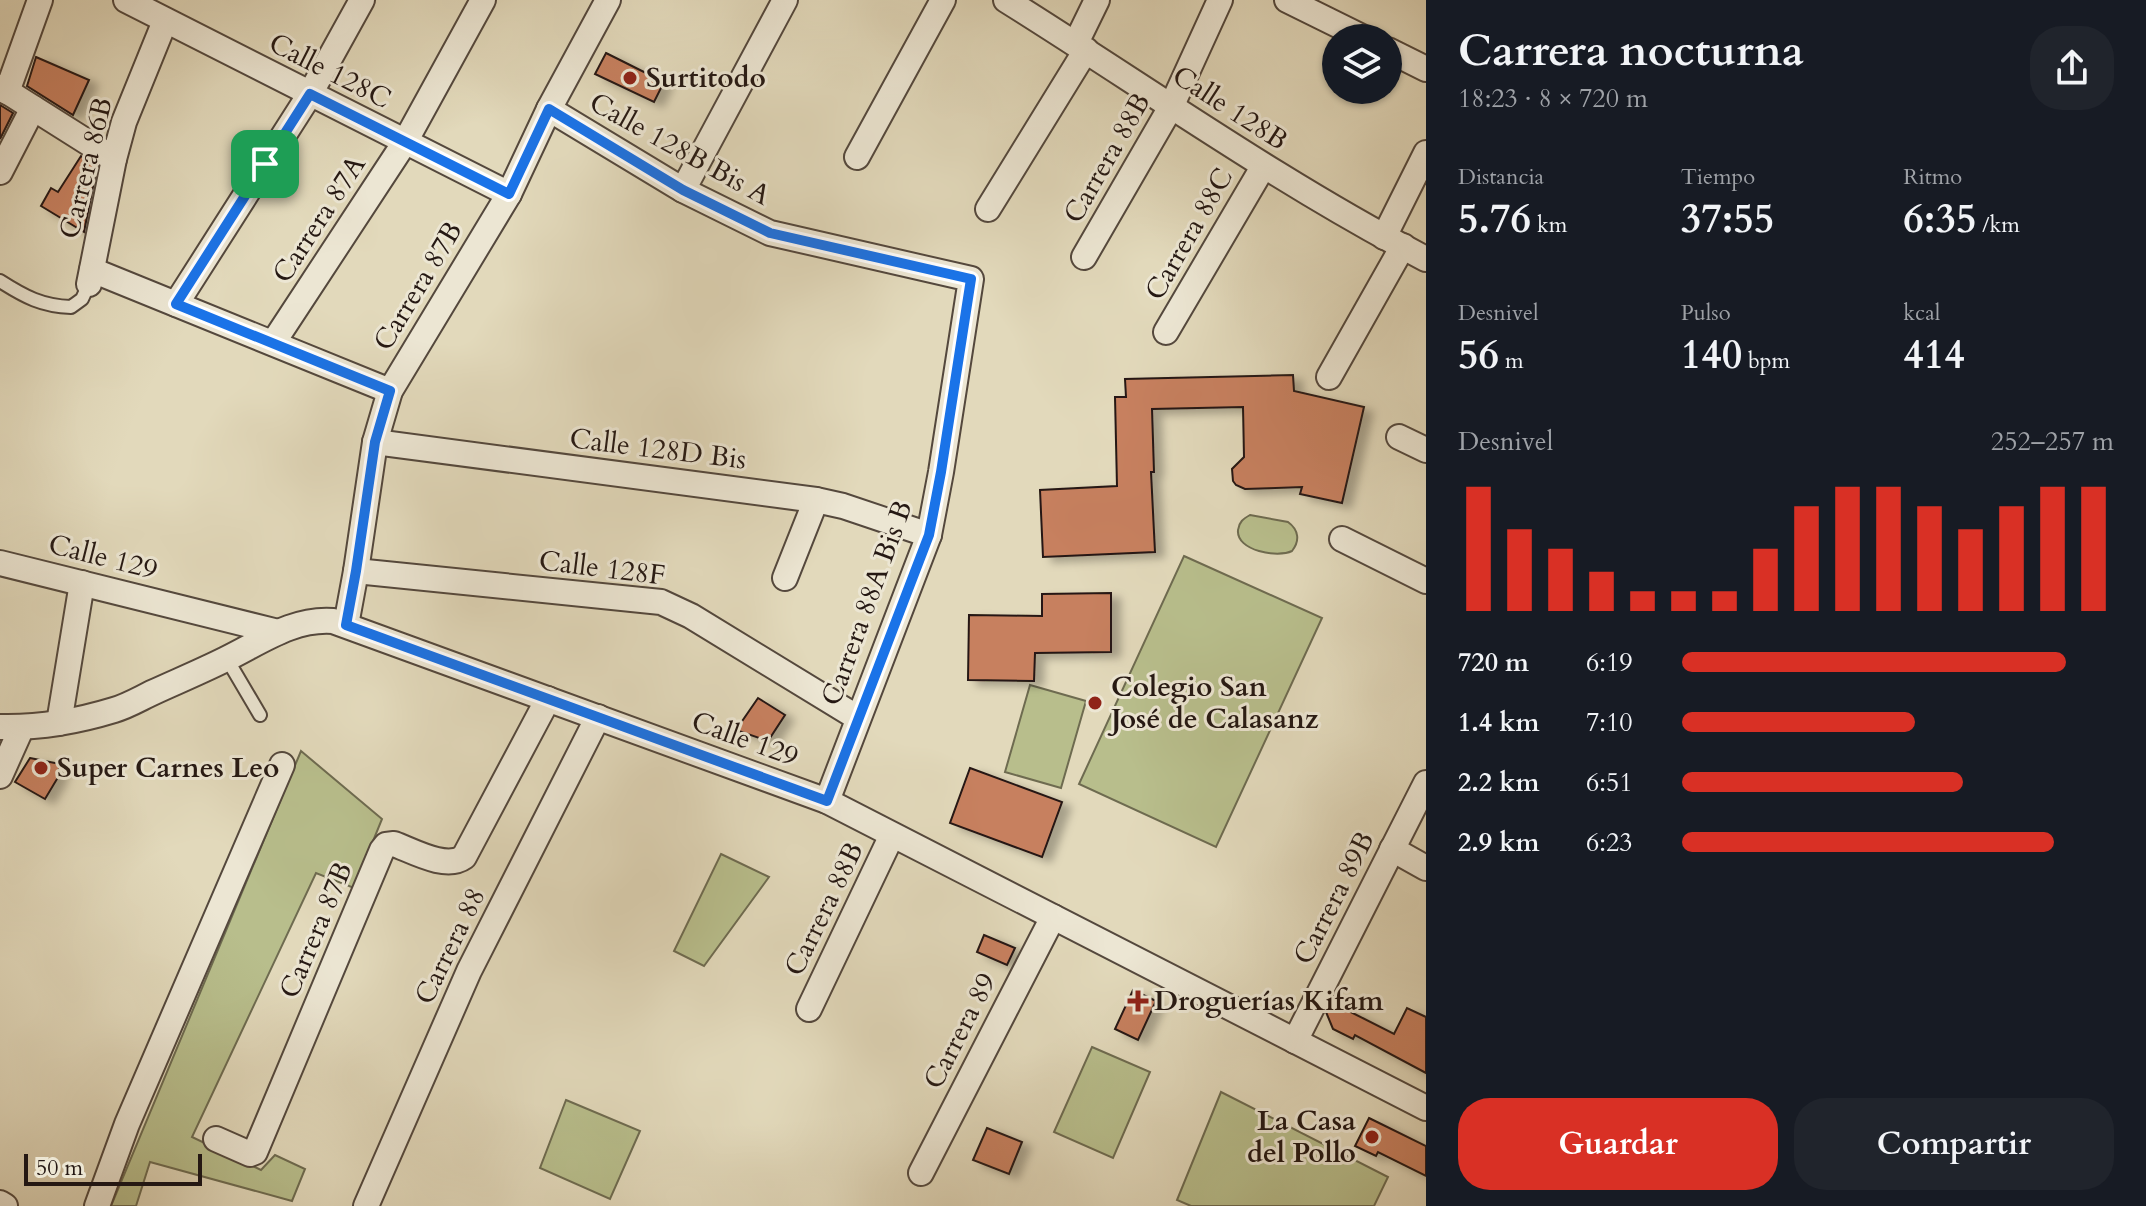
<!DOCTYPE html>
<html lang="es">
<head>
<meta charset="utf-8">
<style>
  :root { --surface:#171b24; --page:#20242c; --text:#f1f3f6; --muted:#9ea1a6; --accent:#d93025 }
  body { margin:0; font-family:Cardo,serif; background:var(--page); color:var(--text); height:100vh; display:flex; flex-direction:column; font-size:30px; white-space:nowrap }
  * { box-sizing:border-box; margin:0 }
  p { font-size:26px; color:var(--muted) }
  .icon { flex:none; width:44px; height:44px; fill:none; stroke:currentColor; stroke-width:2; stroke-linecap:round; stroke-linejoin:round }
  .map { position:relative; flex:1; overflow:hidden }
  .panel { display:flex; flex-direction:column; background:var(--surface); width:720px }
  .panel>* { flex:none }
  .buttons { position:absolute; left:1322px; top:24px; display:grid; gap:16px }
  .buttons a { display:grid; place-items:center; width:80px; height:80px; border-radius:50%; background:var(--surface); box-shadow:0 2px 6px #0004; font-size:40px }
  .scale { position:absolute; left:24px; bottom:20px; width:178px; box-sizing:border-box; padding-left:8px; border:4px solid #251813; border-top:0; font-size:22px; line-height:28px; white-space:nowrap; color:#251813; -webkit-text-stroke:6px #ece6d3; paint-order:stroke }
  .pin { position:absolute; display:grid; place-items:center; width:68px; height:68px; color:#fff; margin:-34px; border-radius:16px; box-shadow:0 4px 12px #0006 }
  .round { display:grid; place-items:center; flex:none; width:84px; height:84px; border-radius:32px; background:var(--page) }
  .headline { display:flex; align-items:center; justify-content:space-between; height:136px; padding:0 32px }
  h1 { font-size:44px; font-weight:700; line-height:60px }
  .stats { display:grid; grid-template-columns:repeat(3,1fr); gap:12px; height:136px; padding:8px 32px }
  .stats div { display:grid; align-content:center }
  .stats b { font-size:40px; font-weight:700 }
  .stats small { font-size:22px; font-weight:400 }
  .stats p { font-size:22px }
  .chart { height:224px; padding:16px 32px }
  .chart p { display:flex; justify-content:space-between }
  .chart svg { width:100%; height:144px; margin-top:8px; stroke:var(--accent); stroke-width:6 }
  .cta { display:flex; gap:16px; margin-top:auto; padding:16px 32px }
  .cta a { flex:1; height:92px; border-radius:32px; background:var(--accent); color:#fff; font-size:32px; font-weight:700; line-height:92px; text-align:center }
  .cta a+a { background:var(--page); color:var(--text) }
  ul { padding:0 32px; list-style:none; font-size:26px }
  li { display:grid; grid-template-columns:128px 96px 1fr; align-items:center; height:60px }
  li i { height:20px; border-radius:10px; background:var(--accent) }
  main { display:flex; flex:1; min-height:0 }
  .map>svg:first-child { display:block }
  .green { fill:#b8be8c; stroke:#6e6b50; stroke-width:2 }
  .building { fill:#c7805e; stroke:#251813; stroke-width:2; filter:url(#shadow) }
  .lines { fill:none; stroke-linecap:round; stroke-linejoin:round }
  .service-casing { stroke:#54483d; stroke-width:16 }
  .minor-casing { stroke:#54483d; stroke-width:28 }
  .service { stroke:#ece6d3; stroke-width:12 }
  .minor { stroke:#ece6d3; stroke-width:24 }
  .route-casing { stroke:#fff; stroke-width:16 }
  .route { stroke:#1a73e8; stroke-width:10 }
  .poi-dot { fill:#8f2418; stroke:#ece6d3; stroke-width:3 }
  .labels { text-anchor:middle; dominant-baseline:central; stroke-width:6; stroke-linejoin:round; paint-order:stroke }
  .street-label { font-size:28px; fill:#251813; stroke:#ece6d3 }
  .poi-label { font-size:28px; font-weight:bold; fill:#251813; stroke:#ece6d3; text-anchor:start }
</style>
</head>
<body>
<main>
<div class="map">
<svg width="1426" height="1206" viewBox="0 0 1426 1206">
  <defs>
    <filter id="shadow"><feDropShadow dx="9" dy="5" stdDeviation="4" flood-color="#0004"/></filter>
  </defs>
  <rect width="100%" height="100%" fill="#e2d9bb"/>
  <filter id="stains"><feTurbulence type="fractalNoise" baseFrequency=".0025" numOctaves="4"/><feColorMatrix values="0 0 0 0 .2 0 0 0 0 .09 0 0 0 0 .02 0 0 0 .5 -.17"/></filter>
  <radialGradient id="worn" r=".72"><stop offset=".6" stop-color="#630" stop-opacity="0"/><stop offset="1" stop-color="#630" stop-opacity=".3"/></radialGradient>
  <g class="green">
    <path d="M1250 515 1288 522C1299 530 1300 541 1292 551 1278 558 1236 551 1238 530 1239 522 1243 519 1250 515Z"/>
    <polygon points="1184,556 1322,618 1216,847 1079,784"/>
    <polygon points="1030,685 1086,701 1061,788 1005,772"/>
    <polygon points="301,751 382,819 354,888 316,873 192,1137 261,1170 275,1155 305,1169 292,1201 150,1162 136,1206 111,1206"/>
    <polygon points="721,854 769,877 704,966 674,951"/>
    <polygon points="1092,1047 1150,1072 1113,1158 1054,1132"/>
    <polygon points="1221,1092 1388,1177 1374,1206 1191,1206 1177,1200"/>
    <polygon points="566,1100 640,1131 610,1199 540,1168"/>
  </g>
  <g class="building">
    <polygon points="606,53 664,82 654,102 595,74"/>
    <polygon points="36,57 89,80 73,115 27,86"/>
    <polygon points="0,105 13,113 0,139"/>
    <polygon points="81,156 97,166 84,232 41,206 51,188 58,192"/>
    <polygon points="1293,375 1294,391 1364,407 1342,503 1300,494 1302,487 1245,489 1236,485 1233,481 1232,469 1244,457 1243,407 1152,409 1154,472 1151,472 1155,552 1043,557 1040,490 1117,486 1115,397 1126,397 1125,379"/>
    <polygon points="1111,593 1111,652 1035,653 1034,681 968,680 969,615 1042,616 1042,594"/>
    <polygon points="758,698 785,715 768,741 736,730"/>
    <polygon points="30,758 60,764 57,779 45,799 15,782"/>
    <polygon points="970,768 1062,802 1042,857 950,823"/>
    <polygon points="984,935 1015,948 1007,965 977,952"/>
    <polygon points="1133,990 1156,1001 1138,1040 1115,1029"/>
    <polygon points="1331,1002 1394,1034 1407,1008 1426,1017 1426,1073 1355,1035 1353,1039 1333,1029 1326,1012"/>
    <polygon points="1369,1118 1426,1146 1426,1176 1378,1152 1376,1156 1355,1146"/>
    <polygon points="987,1128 1022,1142 1009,1174 973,1160"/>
  </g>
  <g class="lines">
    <g class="service-casing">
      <g id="service">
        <path d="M0 281C25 297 42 306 71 307L82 299 88 286"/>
        <polyline points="227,659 260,715"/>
      </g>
    </g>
    <g class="minor-casing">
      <g id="minor">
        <polyline points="126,0 509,194"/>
        <path d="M1006 0C1145 87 1280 183 1426 259"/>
        <polyline points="1287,0 1364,38"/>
        <polyline points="1076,43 1097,0"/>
        <polyline points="1388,50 1426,69"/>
        <polyline points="0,87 114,159"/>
        <polyline points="7,92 40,0"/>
        <polyline points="549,109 683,190 770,233 971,279 941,472 929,535 827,801"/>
        <polyline points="857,157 943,0"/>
        <polyline points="0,172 33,108"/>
        <polyline points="683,190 785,0"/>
        <polyline points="988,209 1086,50"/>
        <polyline points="1384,237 1426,153"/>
        <polyline points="1084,257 1172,105 1220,0"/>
        <polyline points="92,270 390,391"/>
        <polyline points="89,284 114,159 124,122 165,21"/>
        <polyline points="176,304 310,94 362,0"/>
        <polyline points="1166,332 1263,167"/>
        <polyline points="273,343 405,142 483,0"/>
        <polyline points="1329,377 1403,246"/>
        <polyline points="1399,437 1426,450"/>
        <polyline points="375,442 816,500 843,506 929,535"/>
        <polyline points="1342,539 1426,581"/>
        <polyline points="0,563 278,632"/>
        <polyline points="356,571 661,602 691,616 858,718"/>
        <polyline points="785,578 816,500"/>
        <polyline points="346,625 356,571 375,442 390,391 509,194 549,109 608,0"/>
        <polyline points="59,723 82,583"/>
        <path d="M0 727C38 728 78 721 114 710 128 706 141 698 154 692 178 681 202 671 226 659 261 642 293 618 333 621L827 801 1426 1108"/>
        <polyline points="0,776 22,727"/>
        <polyline points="1392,849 1426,868"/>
        <polyline points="809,1009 892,835"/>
        <polyline points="1295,1041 1426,783"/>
        <path d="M216 1139 250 1154 255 1152 382 850 386 845 394 844C413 851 446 870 464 857L548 699"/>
        <polyline points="921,1173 1053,917"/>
        <polyline points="0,1203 5,1206"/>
        <polyline points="97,1206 127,1124 282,765"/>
        <polyline points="366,1206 469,971 598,717"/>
      </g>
    </g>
    <use href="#service" class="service"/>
    <use href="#minor" class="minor"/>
  </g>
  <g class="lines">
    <g class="route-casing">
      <polygon id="route" points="310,94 509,194 549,109 683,190 770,233 971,279 941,472 929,535 827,801 346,625 356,571 375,442 390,391 176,304"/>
    </g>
    <use href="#route" class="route"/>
  </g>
  <g class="poi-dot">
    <circle cx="630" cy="78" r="8"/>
    <circle cx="1095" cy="703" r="8"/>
    <circle cx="41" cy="768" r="8"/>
    <path d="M1134 989h8v8h8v8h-8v8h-8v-8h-8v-8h8z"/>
    <circle cx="1372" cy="1137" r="8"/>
  </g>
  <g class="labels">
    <g class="street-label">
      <text transform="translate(330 71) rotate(27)">Calle 128C</text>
      <text transform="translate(1230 108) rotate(33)">Calle 128B</text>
      <text transform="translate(680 149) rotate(29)">Calle 128B Bis A</text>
      <text transform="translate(1107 158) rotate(-60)">Carrera 88B</text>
      <text transform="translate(86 168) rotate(-76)">Carrera 86B</text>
      <text transform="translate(319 219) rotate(-57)">Carrera 87A</text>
      <text transform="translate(1189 234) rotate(-60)">Carrera 88C</text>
      <text transform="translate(418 286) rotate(-59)">Carrera 87B</text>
      <text transform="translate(658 449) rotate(7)">Calle 128D Bis</text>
      <text transform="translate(103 557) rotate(14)">Calle 129</text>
      <text transform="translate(602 568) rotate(7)">Calle 128F</text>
      <text transform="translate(867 603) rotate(-70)">Carrera 88A Bis B</text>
      <text transform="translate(745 739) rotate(20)">Calle 129</text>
      <text transform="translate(1334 898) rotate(-63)">Carrera 89B</text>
      <text transform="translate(824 909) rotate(-64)">Carrera 88B</text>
      <text transform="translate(316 930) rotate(-67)">Carrera 87B</text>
      <text transform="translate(450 946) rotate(-64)">Carrera 88</text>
      <text transform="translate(960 1031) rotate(-63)">Carrera 89</text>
    </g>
    <g class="poi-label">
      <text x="646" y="78">Surtitodo</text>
      <text x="1111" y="687">Colegio San<tspan x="1111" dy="32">José de Calasanz</tspan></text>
      <text x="57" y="768">Super Carnes Leo</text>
      <text x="1154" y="1001">Droguerías Kifam</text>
      <text x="1356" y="1121" text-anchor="end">La Casa<tspan x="1356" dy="32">del Pollo</tspan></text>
    </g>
  </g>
  <rect width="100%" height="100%" filter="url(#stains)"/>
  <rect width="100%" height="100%" fill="url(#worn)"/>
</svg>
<div class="buttons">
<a><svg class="icon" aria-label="layers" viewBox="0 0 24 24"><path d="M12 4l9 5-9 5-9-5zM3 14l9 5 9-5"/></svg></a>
</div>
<div class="scale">50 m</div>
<div class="pin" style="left:265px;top:164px;background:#1e9e55"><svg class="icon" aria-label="arrive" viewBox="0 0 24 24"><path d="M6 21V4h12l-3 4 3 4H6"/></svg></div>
</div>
<section class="panel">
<div class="headline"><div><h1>Carrera nocturna</h1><p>18:23 · 8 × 720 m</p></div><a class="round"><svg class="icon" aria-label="share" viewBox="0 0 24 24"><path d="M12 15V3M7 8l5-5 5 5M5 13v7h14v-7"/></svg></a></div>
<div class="stats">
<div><p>Distancia</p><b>5.76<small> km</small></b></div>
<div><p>Tiempo</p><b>37:55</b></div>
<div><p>Ritmo</p><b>6:35<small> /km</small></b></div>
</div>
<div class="stats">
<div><p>Desnivel</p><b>56<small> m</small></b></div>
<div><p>Pulso</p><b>140<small> bpm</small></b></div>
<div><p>kcal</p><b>414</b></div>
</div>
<div class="chart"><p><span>Desnivel</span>252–257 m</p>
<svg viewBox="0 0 160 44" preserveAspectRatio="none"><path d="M5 44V6M15 44V19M25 44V25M35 44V32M45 44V38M55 44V38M65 44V38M75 44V25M85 44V12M95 44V6M105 44V6M115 44V12M125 44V19M135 44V12M145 44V6M155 44V6"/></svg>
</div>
<ul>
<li><b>720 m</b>6:19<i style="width:89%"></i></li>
<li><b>1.4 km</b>7:10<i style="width:54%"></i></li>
<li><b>2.2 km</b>6:51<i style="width:65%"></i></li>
<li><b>2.9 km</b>6:23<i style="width:86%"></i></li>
</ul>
<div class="cta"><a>Guardar</a><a>Compartir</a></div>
</section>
</main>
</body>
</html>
